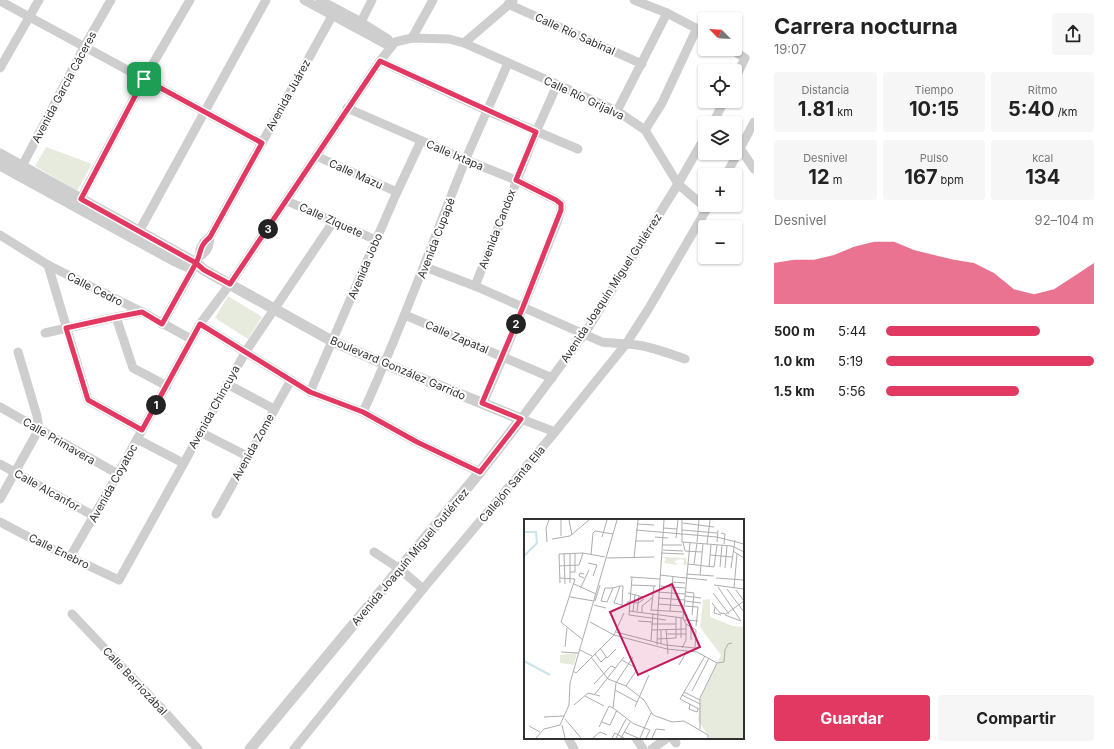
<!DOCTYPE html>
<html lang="es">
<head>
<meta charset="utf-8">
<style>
  :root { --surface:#fff; --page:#f6f6f6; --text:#222; --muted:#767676; --accent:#e23963 }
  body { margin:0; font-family:Inter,sans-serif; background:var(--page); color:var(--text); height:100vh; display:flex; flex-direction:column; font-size:15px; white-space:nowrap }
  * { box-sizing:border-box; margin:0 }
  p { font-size:13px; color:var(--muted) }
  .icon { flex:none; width:22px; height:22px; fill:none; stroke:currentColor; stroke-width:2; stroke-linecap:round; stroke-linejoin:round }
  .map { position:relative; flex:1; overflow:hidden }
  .panel { display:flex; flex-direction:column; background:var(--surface); width:360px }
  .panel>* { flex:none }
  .needle { width:26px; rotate:294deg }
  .tools { position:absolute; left:698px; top:12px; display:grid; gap:8px }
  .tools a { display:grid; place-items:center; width:44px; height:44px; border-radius:4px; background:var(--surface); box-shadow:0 1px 3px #0004; font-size:20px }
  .pin { position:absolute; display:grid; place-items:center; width:34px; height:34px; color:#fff; margin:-17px; border-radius:8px; box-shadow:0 2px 6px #0006 }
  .km { position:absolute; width:20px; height:20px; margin:-10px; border-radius:50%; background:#222; color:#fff; font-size:11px; line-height:20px; text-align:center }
  .round { display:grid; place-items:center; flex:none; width:42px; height:42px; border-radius:4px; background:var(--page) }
  .headline { display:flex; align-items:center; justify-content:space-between; height:68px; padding:0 20px }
  h1 { font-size:22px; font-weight:700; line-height:30px }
  .figures { display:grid; grid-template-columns:repeat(3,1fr); gap:6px; height:68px; padding:4px 20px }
  .figures div { display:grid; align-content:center; border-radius:4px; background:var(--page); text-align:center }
  .figures b { font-size:20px; font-weight:700 }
  .figures small { font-size:11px; font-weight:400 }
  .figures p { font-size:11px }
  .chart { height:112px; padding:8px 20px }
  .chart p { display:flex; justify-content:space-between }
  .chart svg { width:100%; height:72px; margin-top:4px; fill:var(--accent); opacity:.7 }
  .primary-button { display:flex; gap:8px; margin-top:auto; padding:8px 20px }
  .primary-button a { flex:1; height:46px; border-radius:4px; background:var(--accent); color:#fff; font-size:16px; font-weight:700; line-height:46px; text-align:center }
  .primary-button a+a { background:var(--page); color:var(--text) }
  ul { padding:0 20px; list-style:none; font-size:13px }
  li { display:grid; grid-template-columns:64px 48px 1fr; align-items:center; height:30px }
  li i { height:10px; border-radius:5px; background:var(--accent) }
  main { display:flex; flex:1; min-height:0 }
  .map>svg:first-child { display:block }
  .green { fill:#e7ebdd }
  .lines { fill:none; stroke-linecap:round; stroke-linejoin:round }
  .minor { stroke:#cecece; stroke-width:9 }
  .tertiary { stroke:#cecece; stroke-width:11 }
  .route-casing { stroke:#fff; stroke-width:8 }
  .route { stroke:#e23963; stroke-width:5 }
  .labels { text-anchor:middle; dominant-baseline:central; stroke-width:4; stroke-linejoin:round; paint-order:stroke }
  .street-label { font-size:11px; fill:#313131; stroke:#fff }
  .inset-river { fill:none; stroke:#cae4ea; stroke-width:2 }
  .inset-road { fill:none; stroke:#adadad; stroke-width:1 }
  .view { fill:#c2185b; fill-opacity:0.15; stroke:#c2185b; stroke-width:2 }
  .inset-edge { fill:none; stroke:#313131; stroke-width:2 }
</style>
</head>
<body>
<main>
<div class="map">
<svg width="754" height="749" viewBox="0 0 754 749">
  <rect width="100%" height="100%" fill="#fff"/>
  <g class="green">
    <polygon points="46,147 92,164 77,191 35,166"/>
    <polygon points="228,296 262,317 248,339 215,318"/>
  </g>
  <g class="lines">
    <g class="minor">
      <polyline points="304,0 391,47"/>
      <polyline points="320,0 361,22 388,39"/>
      <polyline points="634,0 667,13 705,33"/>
      <polyline points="0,1 262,143"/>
      <polyline points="508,4 642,64"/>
      <polyline points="361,22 372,0"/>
      <polyline points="412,38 433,0"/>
      <polyline points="464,43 513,1"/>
      <polyline points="731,49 745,58 735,79"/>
      <polyline points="380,61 488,111 578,149"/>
      <polyline points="0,68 39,0"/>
      <polyline points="347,108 466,160 516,180 556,200 561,204 561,210 556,225 503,357 483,403"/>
      <polyline points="617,111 667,13"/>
      <polyline points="713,123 724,101"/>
      <polyline points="645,130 662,103 697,28"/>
      <polyline points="740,148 754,169"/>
      <polyline points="316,156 397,192"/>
      <polyline points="19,172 84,47 111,0"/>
      <polyline points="726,175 754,122"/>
      <polyline points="287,201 376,240"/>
      <polyline points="78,204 144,79 190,0"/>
      <polyline points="0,235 48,265 142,312 191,339"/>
      <polyline points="136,237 266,0"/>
      <path d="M199 257C208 251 209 247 210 237"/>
      <polyline points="48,265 88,400 142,430"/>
      <path d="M425 267 475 286 602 342C616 344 629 343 643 346 657 349 671 354 685 359"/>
      <polyline points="475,286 536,132 557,85"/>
      <polyline points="405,315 552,378"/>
      <polyline points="116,317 133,368 167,386"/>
      <polyline points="162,324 193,269 199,257 200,249 204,242 210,237 332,16"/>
      <polyline points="200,324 310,392 363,412 417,442 480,472"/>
      <polyline points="45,333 116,317 142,312"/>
      <polyline points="227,384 274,409"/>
      <polyline points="310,392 397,192 421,141"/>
      <polyline points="0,407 118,474"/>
      <path d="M363 412C401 330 431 245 465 161 479 128 494 96 508 63"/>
      <polyline points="200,432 247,456"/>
      <polyline points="555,432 521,419 585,333 678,184 705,137"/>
      <polyline points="137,439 183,463"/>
      <polyline points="0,464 94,516"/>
      <polyline points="0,499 39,429 37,416 18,352"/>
      <polyline points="216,514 291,380"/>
      <polyline points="0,522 40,543 119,580 246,351 333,222"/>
      <polyline points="374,552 400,569 423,589"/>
      <polyline points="70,557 118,474 200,324 230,284 380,61 395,42 412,38 449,39 464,43 617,111 645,130 678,184 707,209"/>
      <polyline points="72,614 164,711 198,749"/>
      <polyline points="568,738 574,749"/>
      <polyline points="636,738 643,749"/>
      <polyline points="672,738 676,743"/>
      <polyline points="294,749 423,589 555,432 626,344 649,308 709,205"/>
      <polyline points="652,749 667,738"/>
    </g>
    <g class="tertiary">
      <polyline points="0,154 196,263 204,270 332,341 385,364 521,419 480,472 250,749"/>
      <polyline points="0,165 175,261 191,268"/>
    </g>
  </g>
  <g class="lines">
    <g class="route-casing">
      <path id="route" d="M144 79 81 199 196 263 162 324 142 312 116 317 66 328 88 400 142 430 200 324 310 392 363 412 417 442 480 472 521 419 482 403 523 307 561 210V204L556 200 516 180 536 132 380 61 230 284 204 270 196 263C202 252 198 247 210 237L262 143 144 79"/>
    </g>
    <use href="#route" class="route"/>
  </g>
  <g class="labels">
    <g class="street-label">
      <text transform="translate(575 34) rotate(24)">Calle Río Sabinal</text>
      <text transform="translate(64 87) rotate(-62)">Avenida García Cáceres</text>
      <text transform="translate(288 95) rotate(-61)">Avenida Juárez</text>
      <text transform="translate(584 98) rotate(25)">Calle Río Grijalva</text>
      <text transform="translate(455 155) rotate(23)">Calle Ixtapa</text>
      <text transform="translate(356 174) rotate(24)">Calle Mazu</text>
      <text transform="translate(331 220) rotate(24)">Calle Ziquete</text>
      <text transform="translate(497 229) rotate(-69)">Avenida Candox</text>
      <text transform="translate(436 238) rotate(-69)">Avenida Cupapé</text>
      <text transform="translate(365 266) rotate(-67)">Avenida Jobo</text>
      <text transform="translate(611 288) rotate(-57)">Avenida Joaquín Miguel Gutiérrez</text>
      <text transform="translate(95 289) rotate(27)">Calle Cedro</text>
      <text transform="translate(457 337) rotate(23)">Calle Zapatal</text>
      <text transform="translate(398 368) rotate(23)">Boulevard González Garrido</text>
      <text transform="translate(214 407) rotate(-61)">Avenida Chincuya</text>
      <text transform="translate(59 441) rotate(30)">Calle Primavera</text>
      <text transform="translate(253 447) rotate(-61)">Avenida Zome</text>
      <text transform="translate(113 483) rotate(-61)">Avenida Coyatoc</text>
      <text transform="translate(512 484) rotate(-50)">Callejón Santa Ella</text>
      <text transform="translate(47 490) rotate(29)">Calle Alcanfor</text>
      <text transform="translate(59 551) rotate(26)">Calle Enebro</text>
      <text transform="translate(410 557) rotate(-50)">Avenida Joaquín Miguel Gutiérrez</text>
      <text transform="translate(135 681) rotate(47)">Calle Berriozábal</text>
    </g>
  </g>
  <g transform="translate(524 519)">
    <rect width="220" height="220" fill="#fff"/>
    <path d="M138 38 162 39 163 46H159L160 41 157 40 150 42 154 46 140 44 142 40ZM186 80V98L209 107 218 108 220 106V219H186L174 201 176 180 197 136 176 108 179 81ZM53 134 50 146 36 144V136Z" fill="#e7ebdd"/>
    <path class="inset-river" d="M0 13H12L13 24 0 37M0 142 26 156"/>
    <path class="inset-road" d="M37 1V17M45 1 48 16M158 1V23L208 27 220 33M159 4 190 8M113 5 130 6M139 9 153 10M112 11 193 18 220 25M158 11 193 14M197 14 201 15 200 25M78 18 83 1M131 18 144 19M152 19 154 1M28 20 46 17 65 1M112 22H130M23 23 22 9 25 1M159 23 161 32 178 33M173 23 175 1M193 23 194 11M183 25 186 1M138 26H158M139 31 159 32M209 32 220 39M137 34 160 35M40 35 41 65M46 35V64M67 36 69 14 71 12 89 15M186 36 208 38M83 39 130 38M110 39 114 1M64 44 73 46 69 57M164 45 190 48 193 26M170 45 173 24M35 47 55 46 59 34M185 48 187 26M196 48 198 26M201 49 203 27M207 49 211 21M46 53H51V34M60 55 56 54 55 57 60 59M162 55 190 57M136 56 162 59M176 56 179 25M106 58 136 60M108 58 105 96 142 101M36 59 51 60 37 103 59 121M162 59 183 61M192 59 220 61M148 63 161 64M36 64 35 35 59 34 81 38M50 65 72 75M107 66 132 67M190 66 220 70M135 67 161 69M57 68 65 51M194 68 217 102M89 69 83 83 77 82 81 69H89L96 67H99L98 86 90 84 96 67M210 69 213 35M203 70 220 93M212 71 220 82M134 73 161 75M162 73 170 74 168 96M104 74 119 78M189 74 205 95M161 77 177 79M46 78 70 82M134 79 161 81M71 82 76 66M161 82 177 84M103 83 114 84 120 80M188 84 196 94 202 95 220 82M134 85 160 87M70 86 82 89M161 87 174 88 172 107M191 88 190 94 197 96M127 91 159 93M105 92 159 99M109 92 111 75M113 92 115 77M127 92 130 67M134 92 140 1M146 92 149 57M118 93V87L128 79M201 96 217 102M157 99V119M160 101 174 102M114 102 128 103M66 103 90 116 143 130 173 133 193 144M127 105H152M142 110 144 135M128 111 162 110M137 111V125M92 113 142 126 171 129 172 111 162 105M142 115H162M133 120 152 119V98M167 121V108M127 122 129 94M133 126 134 91M41 128 43 109M76 129 83 139 92 130M158 129 162 121V105L159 99 166 24M56 131 68 137M37 133 54 134M71 135 77 143 82 138M67 138 84 160 102 167 120 181 129 196 148 203 160 202 184 216V219M109 138 92 164 89 189 110 205 126 211 122 219M98 141 112 149M193 144 200 143 201 131 204 125 208 124M155 146 163 132M49 152 52 154 90 116 100 94M70 165 87 147 92 149M102 167 112 152M91 171 113 183M168 172 185 139M160 173 176 181M71 175 100 138M158 176 176 185M61 177 80 187M166 185 165 190 173 193 174 190M50 186 64 174 76 177M111 188 125 156M175 190 156 180 181 137M20 198 40 197M41 200 57 219M78 203 86 206 93 191M38 206 41 219M5 207 16 213M75 208 85 187 89 189M176 210V179L193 144M100 213 114 219M12 219 20 210 36 206 45 186 46 164 93 1M69 219 76 213 83 216M88 219 91 214 100 219M92 219 102 200M97 219 106 203M116 219 127 194M128 219 132 210 141 211"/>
    <path class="view" d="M148 65 176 128 114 156 86 93Z"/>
    <rect width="220" height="220" class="inset-edge"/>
  </g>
</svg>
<div class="tools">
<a><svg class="needle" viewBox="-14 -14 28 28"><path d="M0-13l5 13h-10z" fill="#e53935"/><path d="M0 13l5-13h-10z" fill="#767676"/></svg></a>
<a><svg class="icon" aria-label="locate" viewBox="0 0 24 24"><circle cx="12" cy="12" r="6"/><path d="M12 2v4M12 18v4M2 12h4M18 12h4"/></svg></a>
<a><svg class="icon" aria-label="layers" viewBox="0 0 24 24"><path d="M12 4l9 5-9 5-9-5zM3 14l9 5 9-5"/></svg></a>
<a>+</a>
<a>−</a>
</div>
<div class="pin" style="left:144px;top:79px;background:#1e9e55"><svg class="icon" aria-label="arrive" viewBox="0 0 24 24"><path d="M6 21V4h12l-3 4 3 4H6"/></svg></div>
<b class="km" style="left:156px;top:405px">1</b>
<b class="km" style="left:516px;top:324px">2</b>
<b class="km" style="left:268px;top:229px">3</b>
</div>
<section class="panel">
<div class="headline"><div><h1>Carrera nocturna</h1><p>19:07</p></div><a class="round"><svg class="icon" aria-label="share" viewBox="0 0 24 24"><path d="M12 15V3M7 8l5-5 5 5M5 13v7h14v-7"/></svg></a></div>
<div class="figures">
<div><p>Distancia</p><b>1.81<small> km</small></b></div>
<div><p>Tiempo</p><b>10:15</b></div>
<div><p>Ritmo</p><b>5:40<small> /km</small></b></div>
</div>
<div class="figures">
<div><p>Desnivel</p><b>12<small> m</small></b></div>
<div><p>Pulso</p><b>167<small> bpm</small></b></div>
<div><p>kcal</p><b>134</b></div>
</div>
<div class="chart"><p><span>Desnivel</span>92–104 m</p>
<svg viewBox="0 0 160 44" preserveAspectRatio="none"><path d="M0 44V19L10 17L20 17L30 14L40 9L50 6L60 6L70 11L80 14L90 17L100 19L110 25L120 35L130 38L140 35L150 27L160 19V44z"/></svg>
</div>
<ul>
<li><b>500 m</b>5:44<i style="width:74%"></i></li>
<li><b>1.0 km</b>5:19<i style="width:100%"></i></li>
<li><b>1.5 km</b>5:56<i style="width:64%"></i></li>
</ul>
<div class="primary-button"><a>Guardar</a><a>Compartir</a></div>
</section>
</main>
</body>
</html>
